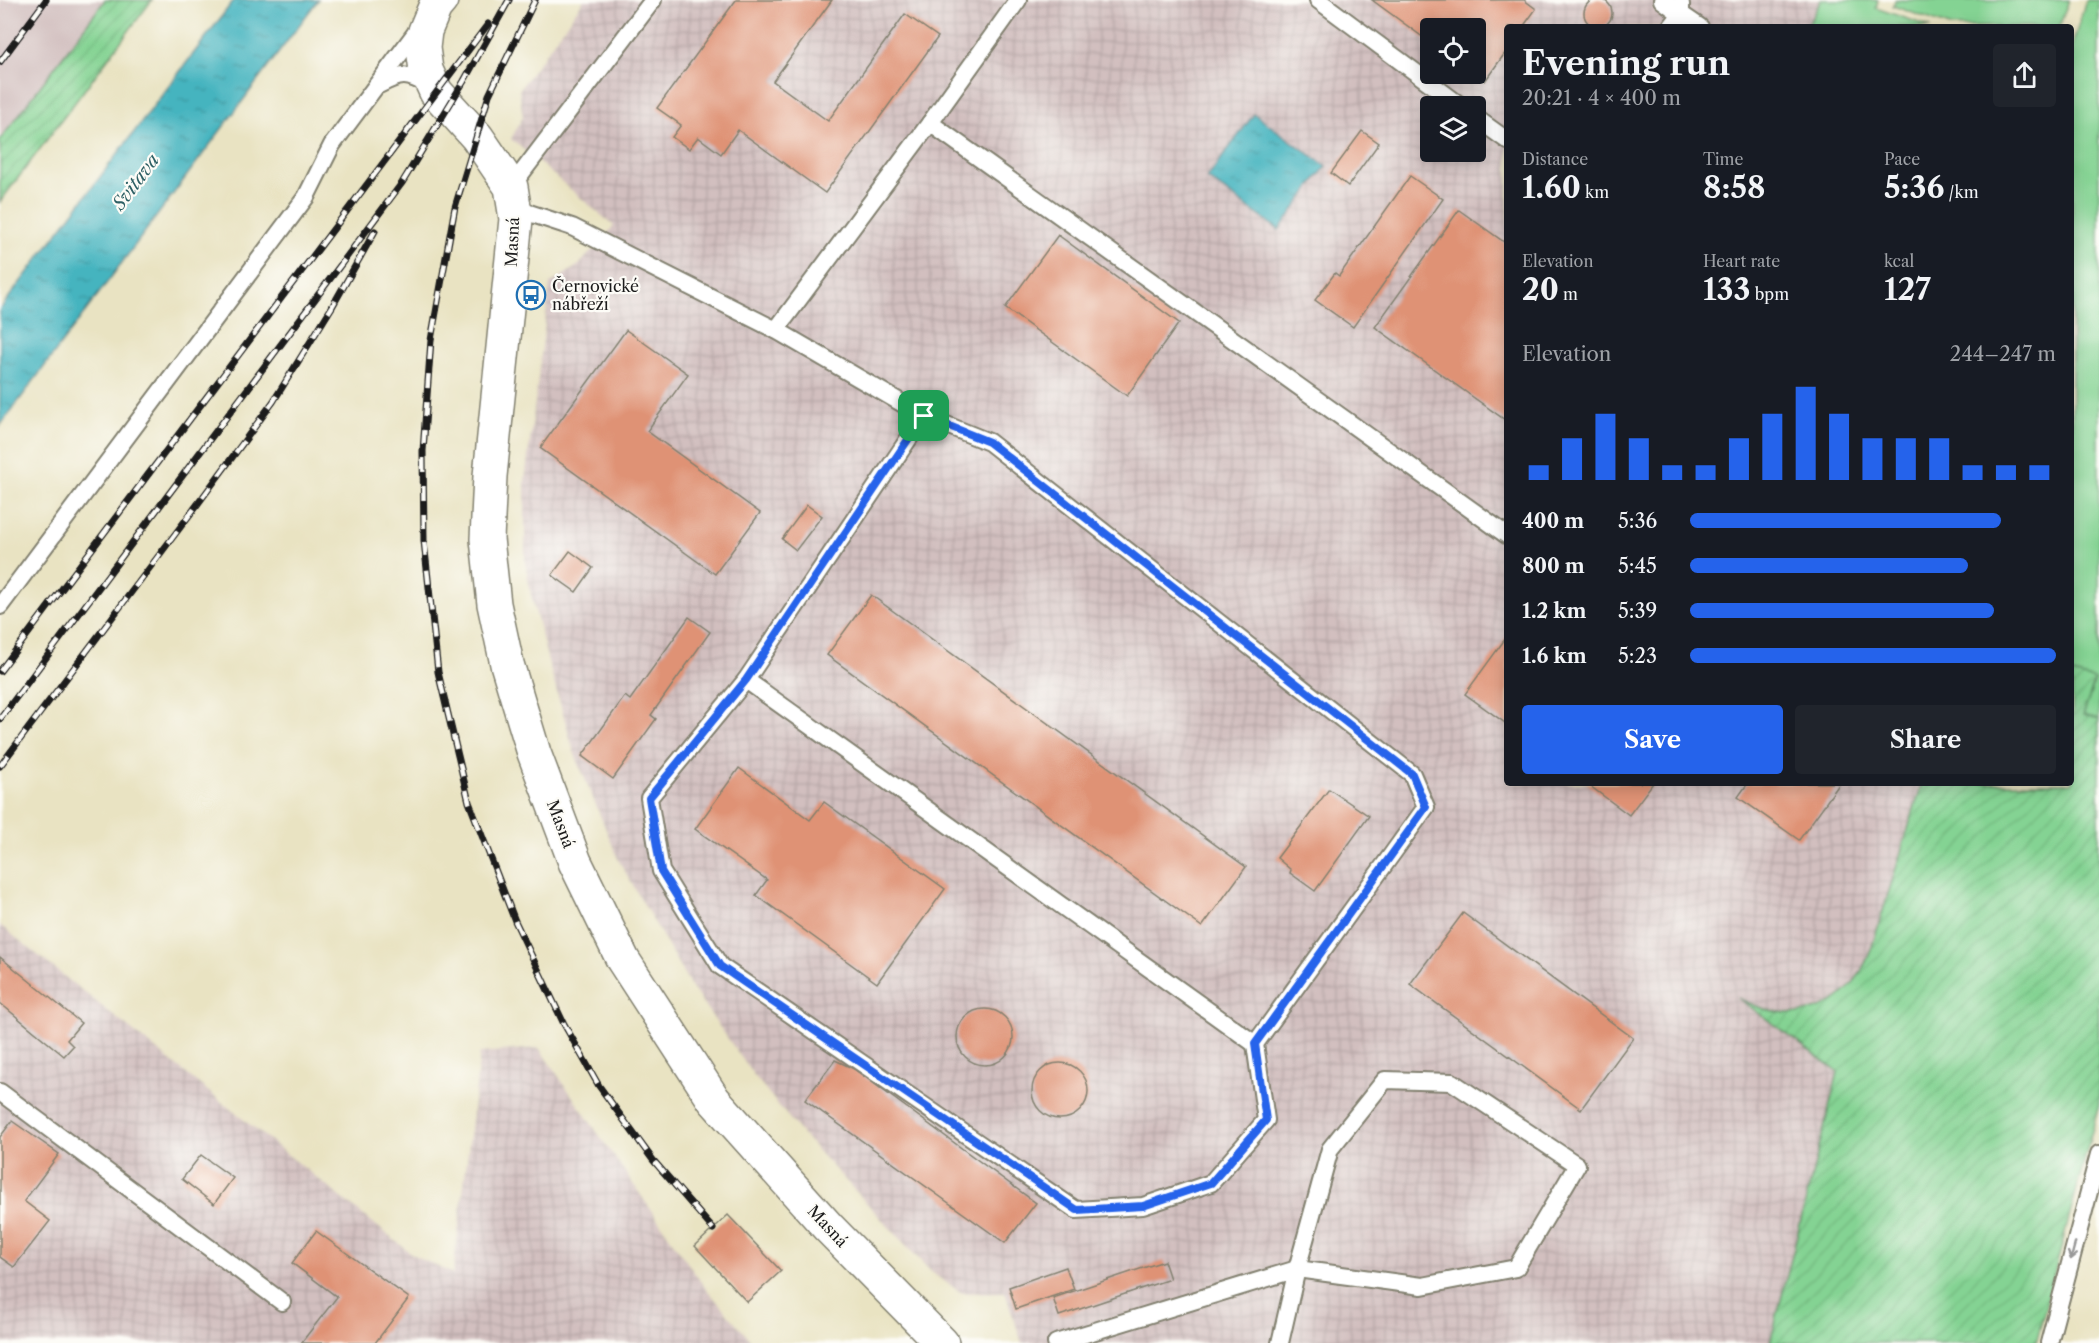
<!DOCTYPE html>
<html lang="en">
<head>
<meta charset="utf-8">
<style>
  :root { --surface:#171b24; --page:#20242c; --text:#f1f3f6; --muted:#9ea1a6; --accent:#2563eb }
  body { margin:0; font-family:"Libre Caslon Text",serif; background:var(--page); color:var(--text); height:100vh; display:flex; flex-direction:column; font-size:22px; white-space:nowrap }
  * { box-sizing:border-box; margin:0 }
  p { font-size:20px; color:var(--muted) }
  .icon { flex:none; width:33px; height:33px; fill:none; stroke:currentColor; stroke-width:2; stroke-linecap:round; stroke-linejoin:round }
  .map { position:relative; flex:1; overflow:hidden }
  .side { position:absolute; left:1504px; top:24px; width:570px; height:762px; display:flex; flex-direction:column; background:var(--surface); border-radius:6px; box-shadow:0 3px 15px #0003 }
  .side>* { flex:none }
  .buttons { position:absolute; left:1420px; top:18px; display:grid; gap:12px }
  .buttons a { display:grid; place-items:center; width:66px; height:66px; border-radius:6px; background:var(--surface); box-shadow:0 3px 15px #0003; font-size:30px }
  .pin { position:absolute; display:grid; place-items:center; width:51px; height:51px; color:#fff; margin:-26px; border-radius:12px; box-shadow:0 3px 9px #0006 }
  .round { display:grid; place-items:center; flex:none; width:63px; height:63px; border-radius:6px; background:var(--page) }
  .headline { display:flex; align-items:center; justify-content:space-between; height:102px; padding:0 18px }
  h1 { font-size:33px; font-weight:700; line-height:45px }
  .figures { display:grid; grid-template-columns:repeat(3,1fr); gap:9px; height:102px; padding:6px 18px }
  .figures div { display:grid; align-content:center }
  .figures b { font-size:30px; font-weight:700 }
  .figures small { font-size:16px; font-weight:400 }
  .figures p { font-size:16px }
  .chart { height:168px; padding:12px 18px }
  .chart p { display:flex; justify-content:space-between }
  .chart svg { width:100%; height:108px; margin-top:6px; stroke:var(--accent); stroke-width:6 }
  .cta { display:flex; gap:12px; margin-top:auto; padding:12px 18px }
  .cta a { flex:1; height:69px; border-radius:6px; background:var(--accent); color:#fff; font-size:24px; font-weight:700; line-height:69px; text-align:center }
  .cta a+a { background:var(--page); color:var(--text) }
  ul { padding:0 18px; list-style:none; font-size:20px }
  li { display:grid; grid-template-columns:96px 72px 1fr; align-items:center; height:45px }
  li i { height:15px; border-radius:8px; background:var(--accent) }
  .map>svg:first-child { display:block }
  .industrial { fill:url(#industrial-grid); fill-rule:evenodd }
  .railway { fill:#d2bfbf }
  .grass { fill:#84d393; stroke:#507858; stroke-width:1.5 }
  .garden { fill:url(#garden-furrows); stroke:#507858; stroke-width:1.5 }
  .water { fill:url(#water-ripples); stroke:#30686e; stroke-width:1.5 }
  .building { fill:#df9274 }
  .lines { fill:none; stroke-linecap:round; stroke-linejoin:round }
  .lane-casing { stroke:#82806f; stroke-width:20 }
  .street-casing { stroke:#82806f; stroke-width:36 }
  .lane { stroke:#fff; stroke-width:16 }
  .street { stroke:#fff; stroke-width:33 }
  .rail-casing { stroke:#1c1c1c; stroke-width:7 }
  .rail { stroke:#fdfcf7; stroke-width:4.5; stroke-dasharray:14; stroke-linecap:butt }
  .oneway { stroke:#999 }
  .route-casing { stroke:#fff; stroke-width:12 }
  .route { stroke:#2563eb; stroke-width:8 }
  .labels { text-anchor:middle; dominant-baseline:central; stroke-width:4.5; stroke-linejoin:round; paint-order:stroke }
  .street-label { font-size:16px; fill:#1c1c1c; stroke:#fdfcf7 }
  .poi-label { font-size:16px; fill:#1c1c1c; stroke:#fdfcf7; text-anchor:start }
  .water-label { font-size:18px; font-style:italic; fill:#2e6065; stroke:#fdfcf7 }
</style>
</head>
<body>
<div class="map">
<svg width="2099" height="1343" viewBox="0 0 2099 1343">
  <defs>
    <pattern id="industrial-grid" width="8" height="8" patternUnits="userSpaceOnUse" patternTransform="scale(1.5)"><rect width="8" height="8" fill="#d2bfbf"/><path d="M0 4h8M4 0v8" fill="none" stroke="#b4a4a4"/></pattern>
    <pattern id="garden-furrows" width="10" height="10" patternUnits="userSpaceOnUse" patternTransform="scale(1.5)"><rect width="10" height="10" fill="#84d393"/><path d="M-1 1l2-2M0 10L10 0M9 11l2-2" fill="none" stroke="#71b57e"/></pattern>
    <pattern id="water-ripples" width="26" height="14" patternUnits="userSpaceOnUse" patternTransform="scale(1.5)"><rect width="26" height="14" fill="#45b4bf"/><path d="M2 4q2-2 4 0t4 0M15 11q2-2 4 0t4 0" fill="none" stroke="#39929a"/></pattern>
  </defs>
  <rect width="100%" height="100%" fill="#fdfcf7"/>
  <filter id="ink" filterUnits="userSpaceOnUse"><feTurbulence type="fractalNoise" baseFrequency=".0167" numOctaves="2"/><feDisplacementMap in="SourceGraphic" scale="12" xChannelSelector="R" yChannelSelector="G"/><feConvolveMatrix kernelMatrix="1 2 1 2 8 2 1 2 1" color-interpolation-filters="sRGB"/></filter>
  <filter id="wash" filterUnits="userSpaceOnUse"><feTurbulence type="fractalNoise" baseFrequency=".008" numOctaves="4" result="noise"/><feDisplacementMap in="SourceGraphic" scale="24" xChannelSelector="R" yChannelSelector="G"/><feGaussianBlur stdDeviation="1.35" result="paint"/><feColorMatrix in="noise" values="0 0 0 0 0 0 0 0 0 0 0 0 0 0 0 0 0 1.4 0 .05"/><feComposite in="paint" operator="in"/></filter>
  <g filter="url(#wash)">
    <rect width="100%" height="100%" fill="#e9e3c2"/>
    <g class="industrial">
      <path d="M584 0H1821L1807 27H1508V783H1922L1871 950 1864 967 1854 984 1834 1002 1816 1010 1795 1014 1757 1008 1744 1001 1838 1072 1770 1343H1022L1005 1292 962 1293 932 1273 802 1134 753 1074 692 988 619 861 574 752 549 665 531 595 525 561V480L550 284 579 265 614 226 511 139 523 117 519 90ZM1431 28H1476V74H1431ZM1431 106H1476V152H1431Z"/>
      <polygon points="0,925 412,1254 453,1274 480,1053 539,1048 703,1285 753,1343 0,1343"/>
    </g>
    <polygon class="railway" points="0,0 105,0 0,140"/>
    <g class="grass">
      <polygon points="1821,0 1878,0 1876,8 1931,27 1807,27"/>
      <polygon points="1895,0 2069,0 2059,27 1952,27 1893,6"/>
      <polygon points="2086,0 2099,0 2099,719 2083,716 2095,680 2072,674 2072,46"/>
    </g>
    <g class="garden">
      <polygon points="105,0 152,0 0,202 0,140"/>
      <path d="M2072 674 2095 680 2083 715 2099 719V1105L2036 1343H1770L1838 1072 1738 998C1797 1028 1847 1013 1871 950L1922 783H2072Z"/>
    </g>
    <g class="water">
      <polygon points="234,0 318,0 0,426 0,309"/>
      <polygon points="1254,114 1326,166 1279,230 1207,178"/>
    </g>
    <g id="blocks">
      <g class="building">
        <circle cx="1598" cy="13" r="14"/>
        <polygon points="736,0 832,0 773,81 828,121 905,14 938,37 825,193 738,130 721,154 698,137 689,149 672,137 681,125 657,108"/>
        <polygon points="1372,0 1524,0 1536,9 1523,27 1508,27 1508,49 1485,81 1476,75 1476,28 1431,28 1431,43"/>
        <polygon points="1362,131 1379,143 1348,186 1331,173"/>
        <polygon points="1410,176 1443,199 1353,327 1315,300 1335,273 1339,276"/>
        <polygon points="1459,210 1508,245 1508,422 1375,327"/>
        <polygon points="1058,235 1179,323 1127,396 1005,308"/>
        <polygon points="626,330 688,374 647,431 760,513 715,574 540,448"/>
        <polygon points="807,505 822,516 796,550 782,539"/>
        <polygon points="570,551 593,568 576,592 552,575"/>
        <polygon points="871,595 1246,867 1202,927 827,655"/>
        <polygon points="689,617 710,632 651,715 656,719 613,779 582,756 625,696 630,700"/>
        <polygon points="1508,635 1508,725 1465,694"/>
        <polygon points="739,768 810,820 824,802 945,889 877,983 756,895 767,880 695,829"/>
        <polygon points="1586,783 1653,783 1629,815"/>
        <polygon points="1748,783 1840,783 1799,840 1738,797"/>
        <polygon points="1329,789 1369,816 1315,891 1290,873 1291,870 1277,858"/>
        <polygon points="1463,913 1633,1038 1581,1109 1410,984"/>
        <polygon points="0,957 81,1023 67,1040 73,1046 64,1056 0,1003"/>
        <circle cx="985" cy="1037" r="28"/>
        <polygon points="835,1060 854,1069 1036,1203 1005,1243 805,1100"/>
        <circle cx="1060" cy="1091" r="28"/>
        <polygon points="12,1121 59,1154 24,1201 50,1221 14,1267 0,1257 0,1137"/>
        <polygon points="201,1155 233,1178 214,1204 182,1179"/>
        <polygon points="728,1215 781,1271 747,1302 695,1246"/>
        <polygon points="316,1231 409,1298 375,1343 301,1343 337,1297 292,1263"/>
        <polygon points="1164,1261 1170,1279 1059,1316 1053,1298"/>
        <polygon points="1066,1267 1074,1289 1016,1309 1009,1287"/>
      </g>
    </g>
  </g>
  <g filter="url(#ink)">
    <use href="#blocks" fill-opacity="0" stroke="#82806f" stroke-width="1.5"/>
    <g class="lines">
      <g class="lane-casing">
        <g id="lane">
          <polyline points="1318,0 1461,106"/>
          <polyline points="1662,0 1681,14 1671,27"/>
          <polyline points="1681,4 1681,14 1700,27"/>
          <path d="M379 85C402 73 406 73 430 86"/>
          <polyline points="1476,118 1508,141"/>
          <polyline points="930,123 1508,536"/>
          <polyline points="511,187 653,0"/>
          <polyline points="514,208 572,227 776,330 930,123 1018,0"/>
          <polyline points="776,330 924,416 989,442 1412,774 1426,807 1255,1044 1266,1120 1211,1183 1143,1206 1076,1210 720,966 661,871 649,798 746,680 924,416"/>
          <polyline points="0,606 306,197 332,145 420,27"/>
          <polyline points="746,680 1255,1044"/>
          <polygon points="1385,1080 1452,1082 1577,1165 1516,1268 1422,1286 1297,1269 1330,1149"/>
          <polyline points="0,1092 282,1302"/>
          <polyline points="1056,1343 1297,1269 1280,1343"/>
          <polyline points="2049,1343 2099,1154"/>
        </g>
      </g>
      <g class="street-casing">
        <polyline id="street" points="441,0 435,7 425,31 423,48 426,70 436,92 477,137 511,187 516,219 490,476 487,539 494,604 507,664 534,753 575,862 623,960 714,1100 828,1227 942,1343"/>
      </g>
      <use href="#lane" class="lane"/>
      <use href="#street" class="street"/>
      <g class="rail-casing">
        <g id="rail">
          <polyline points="535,0 489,95 455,207 431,340 423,451 424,541 438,672 469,802 515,921 564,1024 599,1086 653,1160 713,1229"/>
          <polyline points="0,62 46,0"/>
          <polyline points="0,671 488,24"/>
          <polyline points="0,719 402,183 464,81 509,0"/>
          <polyline points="0,766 194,509 273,402 332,307 375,231"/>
        </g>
      </g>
      <use href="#rail" class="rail"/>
    </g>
    <defs><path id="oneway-shaft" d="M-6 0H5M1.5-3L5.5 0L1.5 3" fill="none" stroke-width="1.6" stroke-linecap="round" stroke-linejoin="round" transform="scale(1.5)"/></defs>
    <use class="oneway" href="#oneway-shaft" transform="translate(2073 1251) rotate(105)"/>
  </g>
  <g class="lines" filter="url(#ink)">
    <g class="route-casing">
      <polygon id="route" points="924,416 989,442 1412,774 1426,807 1255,1044 1266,1120 1211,1183 1143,1206 1077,1210 720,966 661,871 649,798 746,680"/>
    </g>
    <use href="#route" class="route"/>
  </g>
  <defs>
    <g id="bus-ring" transform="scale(1.5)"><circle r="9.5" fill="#fdfcf7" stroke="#1f6fb2" stroke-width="1.5"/><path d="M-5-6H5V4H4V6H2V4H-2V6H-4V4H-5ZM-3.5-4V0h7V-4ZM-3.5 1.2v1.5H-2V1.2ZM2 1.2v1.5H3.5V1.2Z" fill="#1f6fb2"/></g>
  </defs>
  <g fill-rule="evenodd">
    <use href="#bus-ring" x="531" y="295"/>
  </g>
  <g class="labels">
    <g class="street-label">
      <text transform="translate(512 242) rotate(-87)">Masná</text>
      <text transform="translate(561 824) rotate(69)">Masná</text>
      <text transform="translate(828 1226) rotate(47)">Masná</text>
    </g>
    <g class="poi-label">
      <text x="552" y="286">Černovické<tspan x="552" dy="18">nábřeží</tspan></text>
    </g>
    <g class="water-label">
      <text transform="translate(136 182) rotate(-53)">Svitava</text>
    </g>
  </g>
</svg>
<div class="buttons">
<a><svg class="icon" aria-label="locate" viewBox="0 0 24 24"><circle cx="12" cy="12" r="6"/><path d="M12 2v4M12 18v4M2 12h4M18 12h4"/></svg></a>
<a><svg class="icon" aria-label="layers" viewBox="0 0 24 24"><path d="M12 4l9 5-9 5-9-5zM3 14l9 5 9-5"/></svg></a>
</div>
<div class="pin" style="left:924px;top:416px;background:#1e9e55"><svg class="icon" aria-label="arrive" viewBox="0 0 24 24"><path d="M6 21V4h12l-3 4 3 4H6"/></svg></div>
<section class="side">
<div class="headline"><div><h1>Evening run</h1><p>20:21 · 4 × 400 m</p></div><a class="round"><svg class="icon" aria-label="share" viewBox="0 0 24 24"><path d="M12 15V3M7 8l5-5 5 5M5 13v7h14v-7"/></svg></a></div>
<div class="figures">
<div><p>Distance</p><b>1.60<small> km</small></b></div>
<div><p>Time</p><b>8:58</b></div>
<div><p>Pace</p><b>5:36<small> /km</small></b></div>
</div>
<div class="figures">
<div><p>Elevation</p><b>20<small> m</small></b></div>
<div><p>Heart rate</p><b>133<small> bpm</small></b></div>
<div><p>kcal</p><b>127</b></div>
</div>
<div class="chart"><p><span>Elevation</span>244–247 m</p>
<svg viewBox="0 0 160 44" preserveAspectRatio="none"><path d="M5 44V38M15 44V27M25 44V17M35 44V27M45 44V38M55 44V38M65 44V27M75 44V17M85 44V6M95 44V17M105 44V27M115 44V27M125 44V27M135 44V38M145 44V38M155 44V38"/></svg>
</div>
<ul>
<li><b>400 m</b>5:36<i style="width:85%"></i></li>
<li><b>800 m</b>5:45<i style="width:76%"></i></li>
<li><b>1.2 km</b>5:39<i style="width:83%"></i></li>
<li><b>1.6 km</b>5:23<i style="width:100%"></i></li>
</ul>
<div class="cta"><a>Save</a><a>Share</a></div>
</section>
</div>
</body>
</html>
